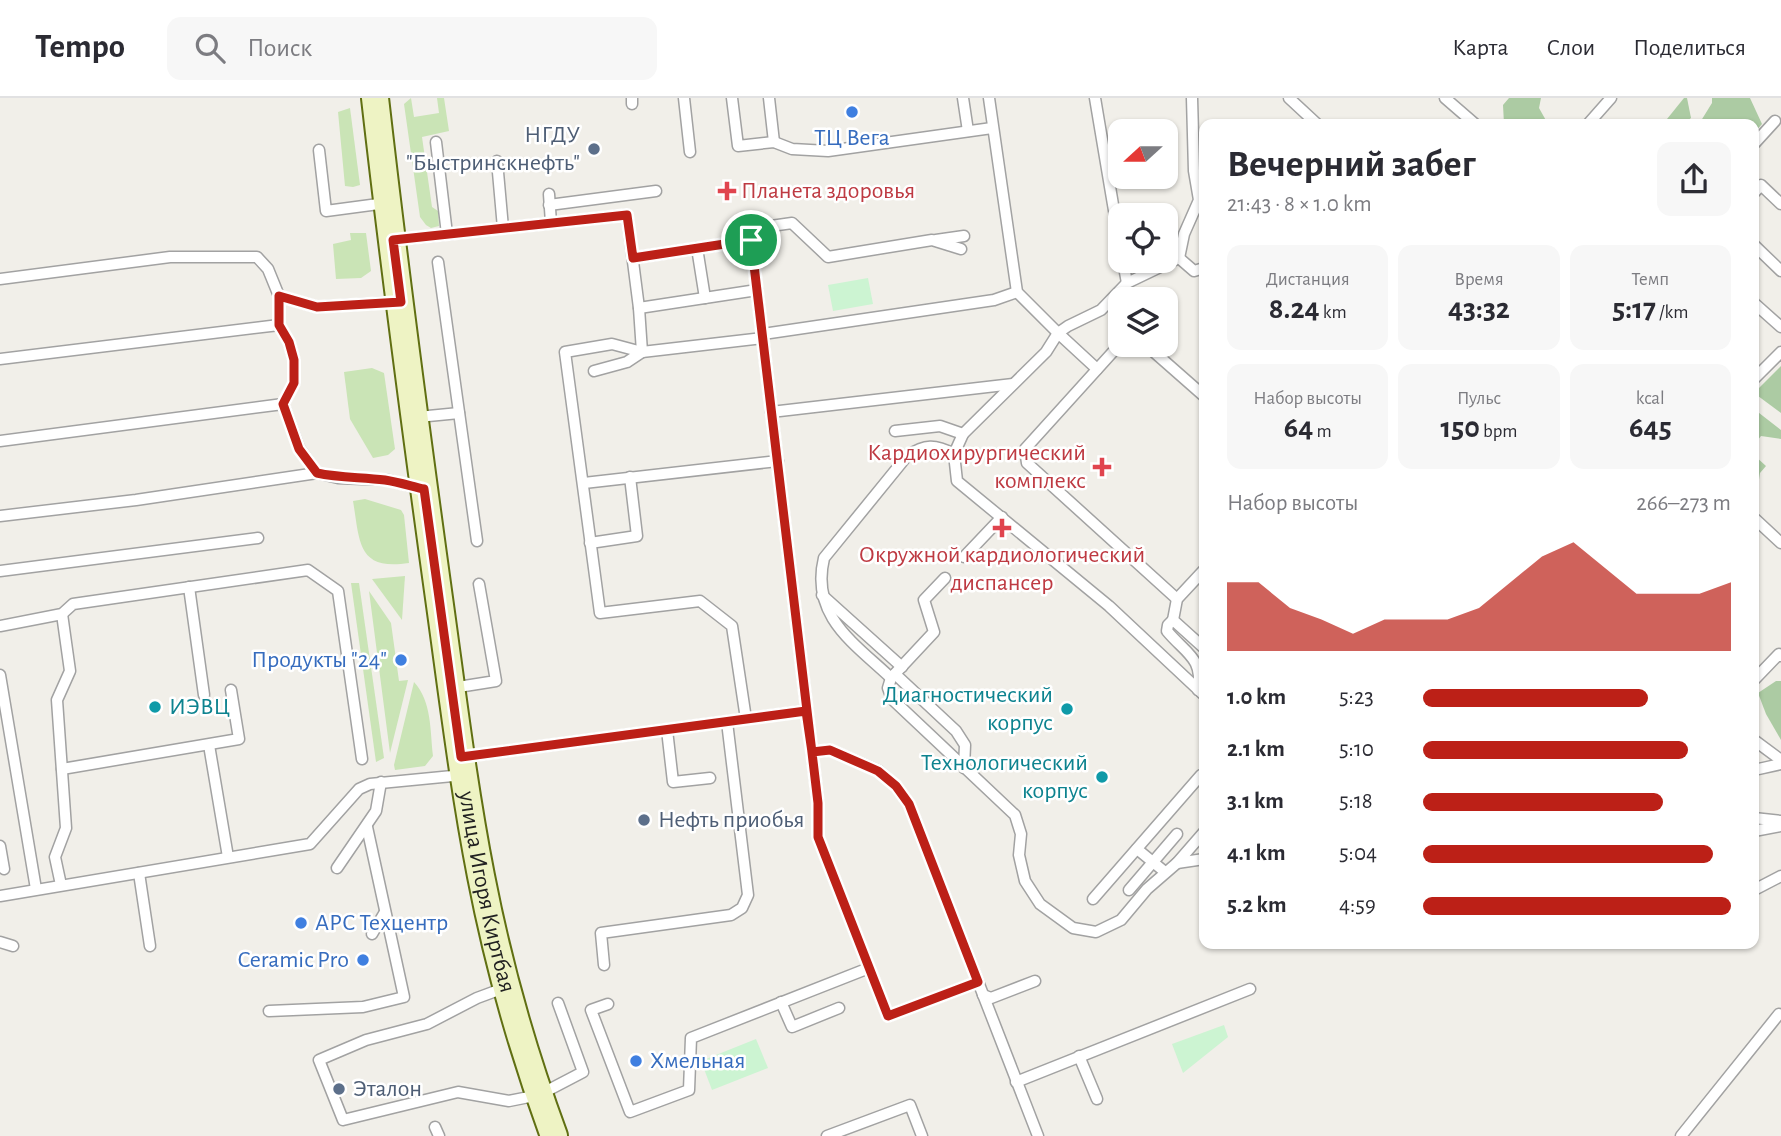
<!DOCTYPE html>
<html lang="ru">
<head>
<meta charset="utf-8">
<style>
  :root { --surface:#fff; --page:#f7f7f7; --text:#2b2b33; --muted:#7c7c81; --line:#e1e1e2; --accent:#bc2017 }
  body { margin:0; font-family:"Alegreya Sans",sans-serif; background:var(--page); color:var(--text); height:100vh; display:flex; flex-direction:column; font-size:26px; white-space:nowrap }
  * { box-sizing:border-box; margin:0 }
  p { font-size:23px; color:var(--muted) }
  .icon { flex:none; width:38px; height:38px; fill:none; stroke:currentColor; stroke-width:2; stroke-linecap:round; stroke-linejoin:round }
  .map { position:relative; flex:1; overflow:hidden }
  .sheet { position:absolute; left:1199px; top:21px; width:560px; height:830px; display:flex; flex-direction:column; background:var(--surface); border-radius:14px; box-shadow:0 2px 5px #0004 }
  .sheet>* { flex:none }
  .needle { width:46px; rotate:249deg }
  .fabs { position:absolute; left:1108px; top:21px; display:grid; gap:14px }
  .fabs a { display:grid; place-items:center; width:70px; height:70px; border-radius:14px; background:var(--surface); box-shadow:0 2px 5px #0004; font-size:35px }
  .pin { position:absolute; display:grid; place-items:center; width:60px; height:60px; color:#fff; margin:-30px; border:4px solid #fff; border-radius:50%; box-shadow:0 2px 7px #0007 }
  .round { display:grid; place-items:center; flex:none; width:74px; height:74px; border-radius:14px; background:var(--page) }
  .summary { display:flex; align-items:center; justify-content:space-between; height:119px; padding:0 28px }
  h1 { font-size:38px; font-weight:700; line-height:52px }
  .metrics { display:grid; grid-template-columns:repeat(3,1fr); gap:10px; height:119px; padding:7px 28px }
  .metrics div { display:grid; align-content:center; border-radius:14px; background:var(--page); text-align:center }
  .metrics b { font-size:30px; font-weight:700 }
  .metrics small { font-size:19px; font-weight:400 }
  .metrics p { font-size:19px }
  .chart { height:196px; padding:14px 28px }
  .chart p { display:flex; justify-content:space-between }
  .chart svg { width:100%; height:126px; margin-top:7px; fill:var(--accent); opacity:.7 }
  ul { padding:0 28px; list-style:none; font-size:23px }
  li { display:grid; grid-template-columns:112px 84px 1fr; align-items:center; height:52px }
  li i { height:18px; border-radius:9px; background:var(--accent) }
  header { display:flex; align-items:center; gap:42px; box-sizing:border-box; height:98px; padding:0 35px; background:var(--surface); border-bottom:2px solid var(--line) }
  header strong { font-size:33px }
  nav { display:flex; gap:38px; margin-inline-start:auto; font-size:24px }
  .search { width:490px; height:63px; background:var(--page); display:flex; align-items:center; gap:18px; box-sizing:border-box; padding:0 24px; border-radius:14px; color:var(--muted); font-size:26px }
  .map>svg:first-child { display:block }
  .grass { fill:#cae4b6 }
  .forest { fill:#accba3 }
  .park { fill:#ccf4d2 }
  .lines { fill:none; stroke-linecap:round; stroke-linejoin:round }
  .lane-casing { stroke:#a2a2a2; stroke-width:13 }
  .secondary-casing { stroke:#606f12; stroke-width:30 }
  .lane { stroke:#fff; stroke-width:10 }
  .secondary { stroke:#eef3c4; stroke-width:26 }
  .route-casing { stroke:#fff; stroke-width:14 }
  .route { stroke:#bc2017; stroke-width:9 }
  .shop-dot { fill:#3f7fe0; stroke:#fff; stroke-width:2.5 }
  .service-dot { fill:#5c6f8a; stroke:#fff; stroke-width:2.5 }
  .health-dot { fill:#e0444e; stroke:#fff; stroke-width:2.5 }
  .culture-dot { fill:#0f9aa8; stroke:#fff; stroke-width:2.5 }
  .labels { text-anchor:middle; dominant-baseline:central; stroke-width:5; stroke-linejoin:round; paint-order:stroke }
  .service-label { font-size:24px; fill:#4e5e75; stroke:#fff; text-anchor:start }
  .shop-label { font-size:24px; fill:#366cbe; stroke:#fff; text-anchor:end }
  .health-label { font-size:24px; fill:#be3a42; stroke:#fff; text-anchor:start }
  .culture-label { font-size:24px; fill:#0d838f; stroke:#fff; text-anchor:end }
  .street-label { font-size:24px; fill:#212121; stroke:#fff }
</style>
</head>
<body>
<header>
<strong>Tempo</strong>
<div class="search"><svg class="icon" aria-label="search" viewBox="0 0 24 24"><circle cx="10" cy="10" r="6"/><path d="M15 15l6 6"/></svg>Поиск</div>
<nav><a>Карта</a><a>Слои</a><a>Поделиться</a></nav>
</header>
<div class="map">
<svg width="1781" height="1038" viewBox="0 0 1781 1038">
  <rect width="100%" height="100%" fill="#f1efe9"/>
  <g class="grass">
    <polygon points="411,0 414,19 439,15 437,0 444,0 449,33 422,39 432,109 438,113 439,128 431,130 426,127 420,119 404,6"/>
    <polygon points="350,10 360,87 353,89 345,88 338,14"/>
    <polygon points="350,135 366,135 371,173 361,180 336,181 333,146 351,142"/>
    <polygon points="372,270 384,275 395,351 388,357 373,360 350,321 344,274"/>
    <path d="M365 401 401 412 404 417 409 465C357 473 360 444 353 403Z"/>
    <polygon points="405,478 402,522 372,481"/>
    <polygon points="351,485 359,485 384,660 376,664"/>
    <polygon points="369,493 391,525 399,583 408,582 390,655"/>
    <path d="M414 584C432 604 430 632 433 658L425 668 395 672 394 667Z"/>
  </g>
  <g class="forest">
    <polygon points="1509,0 1541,0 1539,10 1548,26 1504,26 1503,7"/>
    <polygon points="1684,0 1687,0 1691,20 1683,26 1670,26 1667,21"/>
    <polygon points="1712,0 1750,0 1762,26 1754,35 1754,26 1699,26 1712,5"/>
    <polygon points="1781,268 1781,315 1754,295"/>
    <polygon points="1754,311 1781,332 1781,341 1761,338 1754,347"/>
    <polygon points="1754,357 1766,368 1760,375 1757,395 1754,396"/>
    <polygon points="1776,583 1781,583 1781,642 1766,616 1758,595"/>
  </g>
  <g class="park">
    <polygon points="868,180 873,206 833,213 828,187"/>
    <polygon points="1224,927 1228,939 1183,975 1172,946"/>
    <polygon points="756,941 768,970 712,992 701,963"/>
  </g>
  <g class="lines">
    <g class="lane-casing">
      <g id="lane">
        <polyline points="632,0 632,6"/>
        <polyline points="684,0 690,54"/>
        <polyline points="732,0 738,48 774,44 792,51 828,53 992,30"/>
        <polyline points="769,0 774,44"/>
        <polyline points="963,0 968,33"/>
        <polyline points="989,0 1017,194 1058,235 1097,271"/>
        <polyline points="1095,0 1120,148"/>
        <polyline points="1192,0 1194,73 1199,102 1184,136 1179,160 1127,185 1101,212 1068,228 1058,235 1046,254 963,336 954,356 957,383 1109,508 1204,597"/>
        <polyline points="1289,0 1317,26"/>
        <polyline points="1445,0 1475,26"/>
        <polyline points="1588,26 1611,0"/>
        <polyline points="436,44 447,136"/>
        <polyline points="1754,46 1775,23"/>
        <polyline points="319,52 326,113 386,105"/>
        <polyline points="497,63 503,130"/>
        <polyline points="1754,95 1761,87 1781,106"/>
        <polyline points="549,96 551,125"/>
        <polyline points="549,107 656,93"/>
        <polyline points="394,142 627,117 639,210 642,254"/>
        <polyline points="751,142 818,705 818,739 888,918 978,884"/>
        <polyline points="936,142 964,138"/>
        <polyline points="1754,147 1781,173"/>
        <polyline points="697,150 705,200"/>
        <polyline points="633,160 751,142 764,129 792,125 828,159 932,142 961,151"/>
        <polyline points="1179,160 1194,173 1204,170"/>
        <polyline points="1123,163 1127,185"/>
        <polyline points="438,164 477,443"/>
        <polyline points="0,181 170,159 257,159 268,171 279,198 279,227 289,244 294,262 294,285 283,306 299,350 317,375"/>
        <polyline points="279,198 317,209 397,204"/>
        <polyline points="1754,205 1781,229"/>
        <polyline points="639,210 757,192"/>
        <polyline points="763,236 994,202 1017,194"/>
        <polyline points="1120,246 1025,351 1027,365 1177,501"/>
        <polyline points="1146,247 1204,298"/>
        <polyline points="0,261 279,227"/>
        <polyline points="594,273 627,264 642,254"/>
        <polyline points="1754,281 1781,254"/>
        <polyline points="771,314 1013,286"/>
        <polyline points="418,319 459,315"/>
        <polyline points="895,333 940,328 963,336"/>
        <polyline points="0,343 283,306"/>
        <polyline points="584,385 778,363"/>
        <polyline points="0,418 136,402 317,375 338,380 388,382 422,391"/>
        <polyline points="1754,420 1781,445"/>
        <polyline points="590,445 637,438 630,379"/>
        <polyline points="964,459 1002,419"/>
        <polyline points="1204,472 1177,501 1173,522 1204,550"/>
        <polyline points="0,473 258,440"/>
        <polyline points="945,480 924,502 934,534 891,580 888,590 892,601 1015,717 1021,736 1019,757 1025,783 1040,806 1073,830 1096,834 1121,822 1147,791 1177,765 1204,734"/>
        <polyline points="189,489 204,597"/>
        <polyline points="822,497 902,569"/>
        <path d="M1173 522 1168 527 1167 533C1185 555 1204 560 1198 592"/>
        <polyline points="0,528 62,516 73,506 308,472 338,493 362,661"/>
        <polyline points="895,576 956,633 965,647 964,670"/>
        <polyline points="0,577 36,791"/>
        <path d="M891 580C854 545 810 518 824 460L907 358C925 346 935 346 954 356"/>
        <polyline points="1754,582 1779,556 1781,558"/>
        <polyline points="452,590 496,583 479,486"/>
        <polyline points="746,621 732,528 700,503 600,515 565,254 612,246 642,254 763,240"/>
        <polyline points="667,632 673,684 710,680"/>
        <polyline points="1754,642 1781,662"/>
        <polyline points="209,647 228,759"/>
        <polyline points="812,654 830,652 879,673 896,688 909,706 1038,1038"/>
        <polyline points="461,659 805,613"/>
        <polyline points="62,671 239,641 231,592"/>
        <polyline points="1754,672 1781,666"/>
        <polyline points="1754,720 1781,723"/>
        <polyline points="1754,733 1781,728"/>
        <polyline points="0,748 4,771"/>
        <polyline points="1137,751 1165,774"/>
        <polyline points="1177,765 1204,761"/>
        <polyline points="337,770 376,713 381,684"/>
        <polyline points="139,775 150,848"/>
        <polyline points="61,787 55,759 66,730 57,602 70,573 62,516"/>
        <polyline points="1129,792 1177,736"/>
        <polyline points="1754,792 1781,778"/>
        <polyline points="0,798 310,746 359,691 370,686 463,677"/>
        <polyline points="1093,801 1201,677"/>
        <polyline points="372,836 385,814"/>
        <polyline points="0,844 13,848"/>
        <polyline points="604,867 601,835 731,817 742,810 748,797 727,624"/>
        <polyline points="504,890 477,900 427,926 366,942 319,962 343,1022 458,994 509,1003 539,997 583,974 558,905"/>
        <polyline points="983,897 991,900 1035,883"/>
        <polyline points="781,904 792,929 839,910"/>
        <polyline points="608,906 591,912 630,1014 689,992 691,940 869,870"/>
        <polyline points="269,913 363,909 404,899 367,729"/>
        <polyline points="1079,958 1097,1001"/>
        <polyline points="1016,984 1250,891"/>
        <polyline points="435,1029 439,1038"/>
        <polyline points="827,1038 910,1007 922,1038"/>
        <polyline points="1681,1038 1779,916"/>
      </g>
    </g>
    <g class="secondary-casing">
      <g id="secondary">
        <path id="s1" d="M375 0C394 167 416 334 439 500 452 593 463 686 481 778 498 866 523 954 554 1038"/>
      </g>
    </g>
    <use href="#lane" class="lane"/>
    <use href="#secondary" class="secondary"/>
  </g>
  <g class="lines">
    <g class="route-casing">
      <path id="route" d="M751 142 633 160 627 117 393 142 401 204 317 209 279 198V227L289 244 294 262V285L283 306 299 351 317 375C339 380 362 379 385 382 398 384 411 388 424 391L461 659 806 613 812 654 830 652 878 673 896 688 909 706 978 884 888 918 818 739V705L751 142"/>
    </g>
    <use href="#route" class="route"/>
  </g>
  <g class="shop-dot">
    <circle cx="852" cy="14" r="7"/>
    <circle cx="401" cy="562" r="7"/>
    <circle cx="301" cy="825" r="7"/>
    <circle cx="363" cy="862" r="7"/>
    <circle cx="636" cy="963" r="7"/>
  </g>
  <g class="service-dot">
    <circle cx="594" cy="51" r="7"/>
    <circle cx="644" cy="722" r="7"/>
    <circle cx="339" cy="991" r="7"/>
  </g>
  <g class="health-dot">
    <path d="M723.5 82.5h7v7h7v7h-7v7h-7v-7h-7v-7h7z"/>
    <path d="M1098.5 358.5h7v7h7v7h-7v7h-7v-7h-7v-7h7z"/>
    <path d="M998.5 419.5h7v7h7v7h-7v7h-7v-7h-7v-7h7z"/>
  </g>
  <g class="culture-dot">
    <circle cx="155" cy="609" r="7"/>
    <circle cx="1067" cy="611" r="7"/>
    <circle cx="1102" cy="679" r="7"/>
  </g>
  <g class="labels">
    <g class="service-label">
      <text x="580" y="37" text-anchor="end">НГДУ<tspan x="580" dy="28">"Быстринскнефть"</tspan></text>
      <text x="658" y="722">Нефть приобья</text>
      <text x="353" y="991">Эталон</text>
    </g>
    <g class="shop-label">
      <text x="852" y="40" text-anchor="middle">ТЦ Вега</text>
      <text x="387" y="562">Продукты "24"</text>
      <text x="315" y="825" text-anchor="start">АРС Техцентр</text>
      <text x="349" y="862">Ceramic Pro</text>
      <text x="650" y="963" text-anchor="start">Хмельная</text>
    </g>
    <g class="health-label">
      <text x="741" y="93">Планета здоровья</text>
      <text x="1086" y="355" text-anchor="end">Кардиохирургический<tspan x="1086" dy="28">комплекс</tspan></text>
      <text x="1002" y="457" text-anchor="middle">Окружной кардиологический<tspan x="1002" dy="28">диспансер</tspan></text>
    </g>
    <g class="culture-label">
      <text x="1053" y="597">Диагностический<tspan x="1053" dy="28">корпус</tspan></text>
      <text x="169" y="609" text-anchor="start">ИЭВЦ</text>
      <text x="1088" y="665">Технологический<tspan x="1088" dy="28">корпус</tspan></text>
    </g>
    <g class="street-label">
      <text stroke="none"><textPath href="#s1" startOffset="802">улица Игоря Киртбая</textPath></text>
    </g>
  </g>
</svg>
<div class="fabs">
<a><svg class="needle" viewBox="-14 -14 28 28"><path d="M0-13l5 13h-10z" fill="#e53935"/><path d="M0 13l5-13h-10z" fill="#7c7c81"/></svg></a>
<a><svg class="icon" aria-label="locate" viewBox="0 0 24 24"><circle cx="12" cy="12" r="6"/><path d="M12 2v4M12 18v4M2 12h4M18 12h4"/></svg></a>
<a><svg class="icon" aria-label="layers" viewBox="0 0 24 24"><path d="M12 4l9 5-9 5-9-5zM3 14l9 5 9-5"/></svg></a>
</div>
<div class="pin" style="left:751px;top:142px;background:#1e9e55"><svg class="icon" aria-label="arrive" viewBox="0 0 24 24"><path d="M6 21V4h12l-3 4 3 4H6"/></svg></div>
<section class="sheet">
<div class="summary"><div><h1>Вечерний забег</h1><p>21:43 · 8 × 1.0 km</p></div><a class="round"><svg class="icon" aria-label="share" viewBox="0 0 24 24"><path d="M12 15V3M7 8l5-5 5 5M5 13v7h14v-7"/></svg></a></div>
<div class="metrics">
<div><p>Дистанция</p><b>8.24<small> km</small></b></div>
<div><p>Время</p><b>43:32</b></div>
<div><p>Темп</p><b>5:17<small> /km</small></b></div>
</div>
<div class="metrics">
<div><p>Набор высоты</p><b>64<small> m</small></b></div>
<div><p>Пульс</p><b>150<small> bpm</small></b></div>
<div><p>kcal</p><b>645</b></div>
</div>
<div class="chart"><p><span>Набор высоты</span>266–273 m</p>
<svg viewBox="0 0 160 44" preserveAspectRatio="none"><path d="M0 44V20L10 20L20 29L30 33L40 38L50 33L60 33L70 33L80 29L90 20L100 11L110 6L120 15L130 24L140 24L150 24L160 20V44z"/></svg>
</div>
<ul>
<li><b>1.0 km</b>5:23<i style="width:73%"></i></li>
<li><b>2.1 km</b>5:10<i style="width:86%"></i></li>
<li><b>3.1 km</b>5:18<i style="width:78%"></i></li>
<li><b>4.1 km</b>5:04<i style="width:94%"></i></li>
<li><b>5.2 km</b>4:59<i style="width:100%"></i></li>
</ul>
</section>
</div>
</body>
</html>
